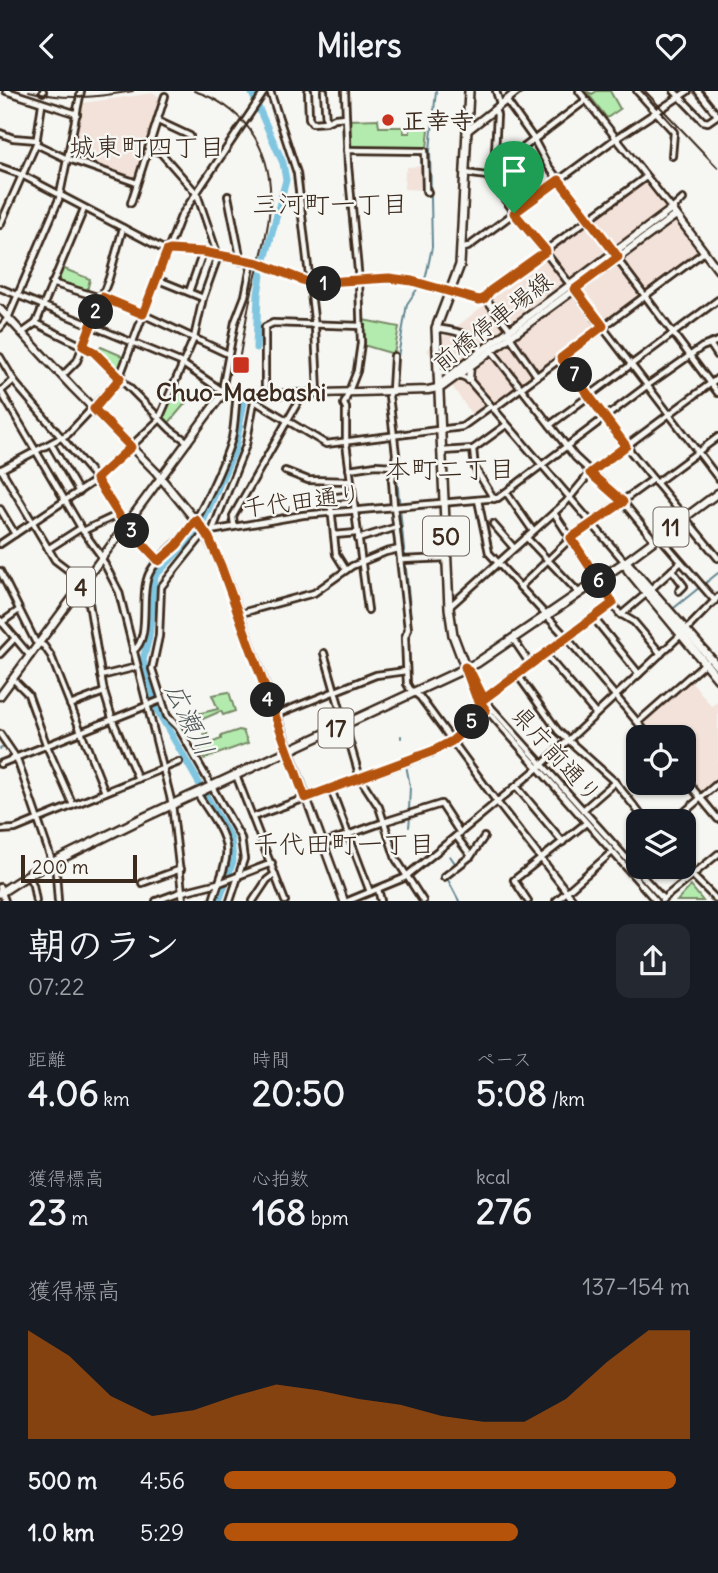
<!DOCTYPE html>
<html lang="ja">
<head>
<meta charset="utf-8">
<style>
  :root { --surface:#171b24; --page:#242831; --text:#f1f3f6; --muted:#9ea1a6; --accent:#b45309 }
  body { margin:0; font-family:Delius,"Klee One",sans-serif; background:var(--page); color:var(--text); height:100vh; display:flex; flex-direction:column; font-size:26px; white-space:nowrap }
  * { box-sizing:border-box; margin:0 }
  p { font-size:23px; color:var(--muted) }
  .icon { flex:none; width:38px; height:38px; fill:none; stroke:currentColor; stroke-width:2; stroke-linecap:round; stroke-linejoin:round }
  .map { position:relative; height:810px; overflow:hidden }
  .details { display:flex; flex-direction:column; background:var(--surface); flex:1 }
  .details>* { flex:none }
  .buttons { position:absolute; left:626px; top:634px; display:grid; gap:14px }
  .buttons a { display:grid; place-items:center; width:70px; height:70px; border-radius:14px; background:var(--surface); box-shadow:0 2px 5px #0004; font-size:35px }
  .scale { position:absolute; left:21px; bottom:18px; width:116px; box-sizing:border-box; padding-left:7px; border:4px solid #3b2a1e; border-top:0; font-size:19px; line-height:24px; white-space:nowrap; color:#3b2a1e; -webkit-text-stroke:5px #f6f6f2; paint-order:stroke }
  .pin { position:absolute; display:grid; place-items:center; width:60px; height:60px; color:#fff; margin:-72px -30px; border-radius:50% 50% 50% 0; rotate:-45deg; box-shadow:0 0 7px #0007 }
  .pin .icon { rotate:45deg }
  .km { position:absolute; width:35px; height:35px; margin:-18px; border-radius:50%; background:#222; color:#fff; font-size:19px; line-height:35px; text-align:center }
  .round { display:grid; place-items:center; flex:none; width:74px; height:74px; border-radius:14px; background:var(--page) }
  .summary { display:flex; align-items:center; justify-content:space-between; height:119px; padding:0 28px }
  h1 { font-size:38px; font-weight:700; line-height:52px }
  .metrics { display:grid; grid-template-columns:repeat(3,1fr); gap:10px; height:119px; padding:7px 28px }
  .metrics div { display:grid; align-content:center }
  .metrics b { font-size:35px; font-weight:700 }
  .metrics small { font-size:19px; font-weight:400 }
  .metrics p { font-size:19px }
  .chart { height:196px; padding:14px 28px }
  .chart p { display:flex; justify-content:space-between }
  .chart svg { width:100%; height:126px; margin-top:7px; fill:var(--accent); opacity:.7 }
  ul { padding:0 28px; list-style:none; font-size:23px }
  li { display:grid; grid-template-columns:112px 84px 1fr; align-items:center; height:52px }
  li i { height:18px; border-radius:9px; background:var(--accent) }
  header { display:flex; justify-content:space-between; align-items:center; height:91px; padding:0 28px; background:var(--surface); font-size:32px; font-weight:700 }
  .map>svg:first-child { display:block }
  .built { fill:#f2e2d9 }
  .green { fill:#b3ebae; stroke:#778a66; stroke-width:2 }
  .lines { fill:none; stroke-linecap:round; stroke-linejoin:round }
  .stream { stroke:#648893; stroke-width:2 }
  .river { stroke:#80c6e1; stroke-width:7 }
  .minor-casing { stroke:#3b2a1e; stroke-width:10 }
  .major-casing { stroke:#3b2a1e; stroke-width:11 }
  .highway-casing { stroke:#3b2a1e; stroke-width:12 }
  .minor { stroke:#f6f6f2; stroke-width:4.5 }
  .major { stroke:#f6f6f2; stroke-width:6 }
  .highway { stroke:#f6f6f2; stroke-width:7 }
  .rail { stroke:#3b2a1e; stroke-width:2 }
  .route-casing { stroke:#fff; stroke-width:14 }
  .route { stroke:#b45309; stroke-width:9 }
  .poi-dot { fill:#c8321e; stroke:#f6f6f2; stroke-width:2.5 }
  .labels { text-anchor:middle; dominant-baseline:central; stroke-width:5; stroke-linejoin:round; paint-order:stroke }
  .shield { fill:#f6f6f2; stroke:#73675e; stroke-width:2 }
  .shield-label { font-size:23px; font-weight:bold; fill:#3b2a1e }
  .poi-label { font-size:24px; font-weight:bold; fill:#3b2a1e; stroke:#f6f6f2; text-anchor:start }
  .street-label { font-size:24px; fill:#3b2a1e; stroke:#f6f6f2 }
  .neighbourhood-label { font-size:26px; fill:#3b2a1e; stroke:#f6f6f2 }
  .water-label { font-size:26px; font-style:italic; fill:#505958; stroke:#f6f6f2 }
</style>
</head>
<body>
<header><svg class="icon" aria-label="back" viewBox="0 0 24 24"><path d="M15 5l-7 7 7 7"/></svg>Milers<svg class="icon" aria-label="heart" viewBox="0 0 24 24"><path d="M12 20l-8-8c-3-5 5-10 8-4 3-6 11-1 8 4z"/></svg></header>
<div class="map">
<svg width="718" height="810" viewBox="0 0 718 810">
  <rect width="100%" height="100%" fill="#f6f6f2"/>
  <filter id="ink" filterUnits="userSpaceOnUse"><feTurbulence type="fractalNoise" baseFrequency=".0143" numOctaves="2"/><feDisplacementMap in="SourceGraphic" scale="14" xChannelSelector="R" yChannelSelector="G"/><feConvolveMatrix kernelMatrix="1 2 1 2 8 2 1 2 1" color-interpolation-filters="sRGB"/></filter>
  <g filter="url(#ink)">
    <g class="built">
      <polygon points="154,2 162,8 137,89 74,68 73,65 83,12"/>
      <polygon points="424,75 425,99 404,98 405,80 407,80 407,76"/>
      <polygon points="652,82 704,161 477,331 427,259"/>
      <polygon points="690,588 711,615 718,611 718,690 699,702 684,684 684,646 652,646 640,632"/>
    </g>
    <g class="green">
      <polygon points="586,0 592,3 597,0 610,0 620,18 607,27"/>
      <polygon points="378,28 379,36 403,36 404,42 410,42 410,35 427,37 429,38 427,57 349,56 349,29"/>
      <polygon points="504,74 517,91 503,101 493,88 494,80"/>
      <polygon points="62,177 90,188 87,200 57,191 55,190"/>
      <polygon points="363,229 399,236 394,263 363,254"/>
      <polygon points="101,256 120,264 124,269 119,282 96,261"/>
      <polygon points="173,298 189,308 168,333 162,326"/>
      <polygon points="229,601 235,620 223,624 221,620 196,631 193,624 218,618 212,604"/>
      <polygon points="239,639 243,640 248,652 204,668 198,656 208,652 204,643 207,642 211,652 221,648 221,645"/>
      <polygon points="691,795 703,810 677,810"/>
    </g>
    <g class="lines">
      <g class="stream">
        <polyline points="396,277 407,213 426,185 432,156 430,59 436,0"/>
        <polyline points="392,308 396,342"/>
        <polyline points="396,347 397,369"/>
        <polyline points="396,378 411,527"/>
        <polyline points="703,494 718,482"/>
        <polyline points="674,517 700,496"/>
        <polyline points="401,645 401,647"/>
        <polyline points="0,658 3,656"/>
        <polyline points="406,674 410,695 409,719"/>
        <polyline points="409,736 410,726"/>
        <polyline points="450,765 459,778 454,781"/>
        <polyline points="427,774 430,771"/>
        <polyline points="447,787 459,810"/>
        <polyline points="566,807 568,810"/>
      </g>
      <g class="river">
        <polyline points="251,0 283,72 286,89 261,184 258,203 256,257"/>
        <polyline points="219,810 233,770 231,748 156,617 143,569 149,546 155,485 191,447 204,428 235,358 244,311"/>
      </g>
      <g class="minor-casing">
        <g id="minor">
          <polyline points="6,0 77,23"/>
          <polyline points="270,0 297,82 315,236 318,302"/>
          <polyline points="308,0 309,27 312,32 326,31 324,0"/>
          <polyline points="345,0 348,75 359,190 361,252 357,280 344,313 346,317 346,352 368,519"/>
          <polyline points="496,0 500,13"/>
          <polyline points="579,0 672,118 683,108"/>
          <polyline points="637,0 674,41 672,65"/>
          <polyline points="674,0 703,30 708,31 718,24"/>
          <polyline points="698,0 717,24"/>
          <polyline points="43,1 43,0"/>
          <polyline points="506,9 533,47 548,75 611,156 621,173 718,302"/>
          <polyline points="158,30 190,45"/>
          <polyline points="326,31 335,27 346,26"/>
          <polyline points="0,42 13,47 37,49"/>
          <polyline points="36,53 63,66 137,92"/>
          <polyline points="347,59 425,60 426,100 428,101"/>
          <polyline points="504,72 532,109"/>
          <polyline points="0,76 22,84 167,160 197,160 259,172 310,192 389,187 412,190 479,209 486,208 510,238 510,246 537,285"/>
          <polyline points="494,79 497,24 495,19"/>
          <polyline points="465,82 487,85 718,387"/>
          <polyline points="490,89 493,80 586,9"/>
          <polyline points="228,105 241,170"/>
          <polyline points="131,112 165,5"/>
          <polyline points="0,134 36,53 42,13"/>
          <polyline points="461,158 468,156 611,51 688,0"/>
          <polyline points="156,188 203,207"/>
          <polyline points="52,192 123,214 228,263"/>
          <polyline points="0,197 180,271 224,301"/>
          <polyline points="189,201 203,161"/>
          <polyline points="484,207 490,200 646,86"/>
          <polyline points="36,232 84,118"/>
          <polyline points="0,237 8,227 59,108 81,0"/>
          <path d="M436 237C461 241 465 240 481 260"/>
          <polyline points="22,242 36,232 94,261 171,339 188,351"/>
          <polyline points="710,253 718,265"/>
          <polyline points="492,260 575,366 623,411 654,449"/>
          <polyline points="394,265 392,299 389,305 396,363 392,389 394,415 408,538 405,546 407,593 410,598 420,606 497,711 574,810"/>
          <polyline points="0,266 16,293 95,386 126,435 159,470"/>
          <polyline points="561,267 626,355 718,467"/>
          <path d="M439 279C448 286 460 281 469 289L625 471"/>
          <polyline points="62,285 77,270 109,187 123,137"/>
          <polyline points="0,299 83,440 99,462 119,501 172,713 183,810"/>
          <polyline points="1,300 14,289"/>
          <polyline points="224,300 223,294 235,231 245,205 252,171"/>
          <polyline points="265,304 265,236 273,232 361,235"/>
          <polyline points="258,312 326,353 462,336 491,315"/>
          <polyline points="493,318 704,161"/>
          <polyline points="550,334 718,209"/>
          <polyline points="51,353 79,401"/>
          <polyline points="473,358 475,377 494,408"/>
          <polyline points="442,360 473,358 506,334"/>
          <polyline points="1,378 55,469 84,491"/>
          <polyline points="349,378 376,374 393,375"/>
          <polyline points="0,379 68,343 118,290 181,125 265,0"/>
          <polyline points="285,380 308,389 350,390"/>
          <polyline points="656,392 718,346"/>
          <polyline points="506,401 533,440"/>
          <polyline points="478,409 489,462 566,546 650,646"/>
          <polyline points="0,418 15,443"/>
          <polyline points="554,422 619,522 634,531 661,563"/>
          <polyline points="493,433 514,457"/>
          <polyline points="234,434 233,425 298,311 299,303"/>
          <polyline points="213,438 246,354 254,311 252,304"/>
          <polyline points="83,440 119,423"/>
          <polyline points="334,444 357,442"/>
          <polyline points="659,445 715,510"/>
          <polyline points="526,446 579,502"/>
          <polyline points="358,448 397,436"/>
          <polyline points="0,453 94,390 158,330 194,247 203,207 218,165 197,103 161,62 149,57"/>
          <polyline points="48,458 81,437"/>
          <polyline points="401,469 447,467"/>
          <polyline points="346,479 336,463 330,407 352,404"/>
          <polyline points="672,479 684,495 679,500"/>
          <polyline points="0,480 35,550 44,555 51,565 105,701"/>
          <polyline points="520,496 571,447 653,388"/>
          <polyline points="651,498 681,471"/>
          <polyline points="77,502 89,512 104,601 113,630 138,688"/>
          <polyline points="449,516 566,411 590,382 718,287"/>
          <polyline points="238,523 314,502 352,475 386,461 399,458"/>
          <polyline points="621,524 647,502"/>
          <polyline points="593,526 639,583"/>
          <polyline points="0,529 30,565"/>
          <polyline points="1,532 19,519"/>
          <polyline points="513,548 530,573"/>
          <path d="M133 560C152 547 139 504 149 483 157 466 177 454 189 439 202 422 226 368 232 347 235 333 235 318 237 304"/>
          <polyline points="324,562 360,687 379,716 396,768 423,810"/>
          <polyline points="0,563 15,547"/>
          <polyline points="545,563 596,623"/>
          <polyline points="465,577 479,610 656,810"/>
          <polyline points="466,577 488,613 663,808"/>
          <polyline points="517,583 558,640 615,691 646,730"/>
          <polyline points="101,585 137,576"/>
          <polyline points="13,588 28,603 46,653 73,714"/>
          <polyline points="484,608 613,512"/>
          <polyline points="70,614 104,601"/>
          <polyline points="275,624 376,584 406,580"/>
          <polyline points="638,631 705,572"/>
          <polyline points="0,643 17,668 56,782 58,810"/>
          <polyline points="0,673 161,609"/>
          <polyline points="236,684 285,810"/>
          <polyline points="684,687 718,728"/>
          <polyline points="516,695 563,751"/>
          <polyline points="331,698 370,801"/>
          <path d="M197 702C208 721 230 745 226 767 224 782 216 796 213 810"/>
          <polyline points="583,719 615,691"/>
          <polyline points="253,726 433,661 452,650 486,619"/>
          <polyline points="674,730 718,692"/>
          <polyline points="0,739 15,738 179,671"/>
          <polyline points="456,745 471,765"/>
          <polyline points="322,753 384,731 441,713 460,742"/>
          <polyline points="629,772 639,763"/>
          <polyline points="28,784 33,794 36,810"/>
          <polyline points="692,784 718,810"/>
          <polyline points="444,786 471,765 484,746"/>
          <polyline points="142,792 181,778"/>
          <polyline points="0,796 5,810"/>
          <polyline points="378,798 381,810"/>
          <polyline points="662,809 718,763"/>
          <polyline points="156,810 178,802 222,791 272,772"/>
          <polyline points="230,810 244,768 241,747 178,636 167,625 152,578 159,545 161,496 205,441 303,424 498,407 648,294 702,256 718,250"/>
          <polyline points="253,810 267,789 275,783"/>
          <polyline points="348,810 404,787 456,745 545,671 686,539 718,506"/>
          <polyline points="528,810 514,789 586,732"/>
          <polyline points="556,810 612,761"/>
        </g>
      </g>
      <g class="major-casing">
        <g id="major">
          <polyline points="467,40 518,0"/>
          <polyline points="0,218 73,297 156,381 205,441 223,479 344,810"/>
          <polyline points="469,289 470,277"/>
          <polyline points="438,295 468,270 672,118 718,179"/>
          <polyline points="625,471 718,402"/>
          <polyline points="0,605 224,301 252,304 428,299 442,296 676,124"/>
        </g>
      </g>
      <g class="highway-casing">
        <g id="highway">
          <polyline points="625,471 628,479 718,588"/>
          <polyline points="628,473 718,576"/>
          <polyline points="465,576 453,544 449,517 436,237 460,174 469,0"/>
          <polyline points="0,802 31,782 141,728 477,572 625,471"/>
        </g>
      </g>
      <use href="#minor" class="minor"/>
      <use href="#major" class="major"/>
      <use href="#highway" class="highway"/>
      <g class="rail">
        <path d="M29 0C64 10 98 6 133 0"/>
        <path d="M194 0C217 7 236 20 250 39 286 90 266 145 252 200 247 221 244 243 240 264"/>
        <polyline points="645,0 718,77"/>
      </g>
    </g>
  </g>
  <g class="lines" filter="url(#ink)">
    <g class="route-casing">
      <polygon id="route" points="559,89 618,166 575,198 603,235 561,267 626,355 590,382 623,411 571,447 613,512 484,608 472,584 465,576 476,606 486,619 452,650 433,660 305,707 221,475 209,447 196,429 177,454 159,470 126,435 96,388 131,356 94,318 120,287 94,261 83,255 102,206 143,223 167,160 170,159 203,161 259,172 310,192 389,187 412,190 479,209 484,208 490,200 546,160 514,122"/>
    </g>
    <use href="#route" class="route"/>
  </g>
  <g class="poi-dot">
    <circle cx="388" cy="29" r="7"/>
    <rect x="232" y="265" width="18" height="18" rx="3.5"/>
  </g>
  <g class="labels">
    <g class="shield">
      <rect x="653.5" y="416.5" width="35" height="39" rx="5"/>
      <rect x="423" y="425.5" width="46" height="39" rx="5"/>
      <rect x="67" y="476.5" width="28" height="39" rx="5"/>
      <rect x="318.5" y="617.5" width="35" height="39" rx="5"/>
    </g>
    <g class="shield-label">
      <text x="671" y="436">11</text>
      <text x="446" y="445">50</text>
      <text x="81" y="496">4</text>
      <text x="336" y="637">17</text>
    </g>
    <g class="poi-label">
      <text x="402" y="29">正幸寺</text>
      <text x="241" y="301" text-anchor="middle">Chuo-Maebashi</text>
    </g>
    <g class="street-label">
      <text transform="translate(492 230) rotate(-38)">前橋停車場線</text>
      <text transform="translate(302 409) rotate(-7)">千代田通り</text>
      <text transform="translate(557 663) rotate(48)">県庁前通り</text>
    </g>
    <g class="neighbourhood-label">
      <text x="147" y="55">城東町四丁目</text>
      <text x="330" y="112">三河町一丁目</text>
      <text x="450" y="377">本町二丁目</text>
      <text x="344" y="752">千代田町一丁目</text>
    </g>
    <g class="water-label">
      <text transform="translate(190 628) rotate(64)">広瀬川</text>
    </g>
  </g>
</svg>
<div class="buttons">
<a><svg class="icon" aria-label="locate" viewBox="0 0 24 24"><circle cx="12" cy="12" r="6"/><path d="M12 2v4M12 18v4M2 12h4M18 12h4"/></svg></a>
<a><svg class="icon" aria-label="layers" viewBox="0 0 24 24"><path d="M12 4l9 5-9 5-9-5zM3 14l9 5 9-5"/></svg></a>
</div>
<div class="scale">200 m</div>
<div class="pin" style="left:514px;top:122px;background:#1e9e55"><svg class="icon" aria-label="arrive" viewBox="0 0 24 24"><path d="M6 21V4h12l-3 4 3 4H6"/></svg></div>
<b class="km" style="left:324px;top:193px">1</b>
<b class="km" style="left:96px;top:221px">2</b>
<b class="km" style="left:132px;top:440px">3</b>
<b class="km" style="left:268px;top:609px">4</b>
<b class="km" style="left:472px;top:631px">5</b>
<b class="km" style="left:599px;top:490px">6</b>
<b class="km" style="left:575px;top:284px">7</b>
</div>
<section class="details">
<div class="summary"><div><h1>朝のラン</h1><p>07:22</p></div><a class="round"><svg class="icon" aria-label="share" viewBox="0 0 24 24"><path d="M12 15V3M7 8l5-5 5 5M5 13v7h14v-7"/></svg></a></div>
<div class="metrics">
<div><p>距離</p><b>4.06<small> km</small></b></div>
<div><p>時間</p><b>20:50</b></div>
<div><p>ペース</p><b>5:08<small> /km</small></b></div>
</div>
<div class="metrics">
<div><p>獲得標高</p><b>23<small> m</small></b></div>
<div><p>心拍数</p><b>168<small> bpm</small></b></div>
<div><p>kcal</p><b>276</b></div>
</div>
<div class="chart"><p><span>獲得標高</span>137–154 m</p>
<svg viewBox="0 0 160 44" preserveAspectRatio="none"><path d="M0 44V6L10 15L20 29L30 36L40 34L50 29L60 25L70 27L80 30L90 32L100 36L110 38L120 38L130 30L140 17L150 6L160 6V44z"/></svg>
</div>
<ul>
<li><b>500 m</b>4:56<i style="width:97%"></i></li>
<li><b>1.0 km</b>5:29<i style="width:63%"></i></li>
</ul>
</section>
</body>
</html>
